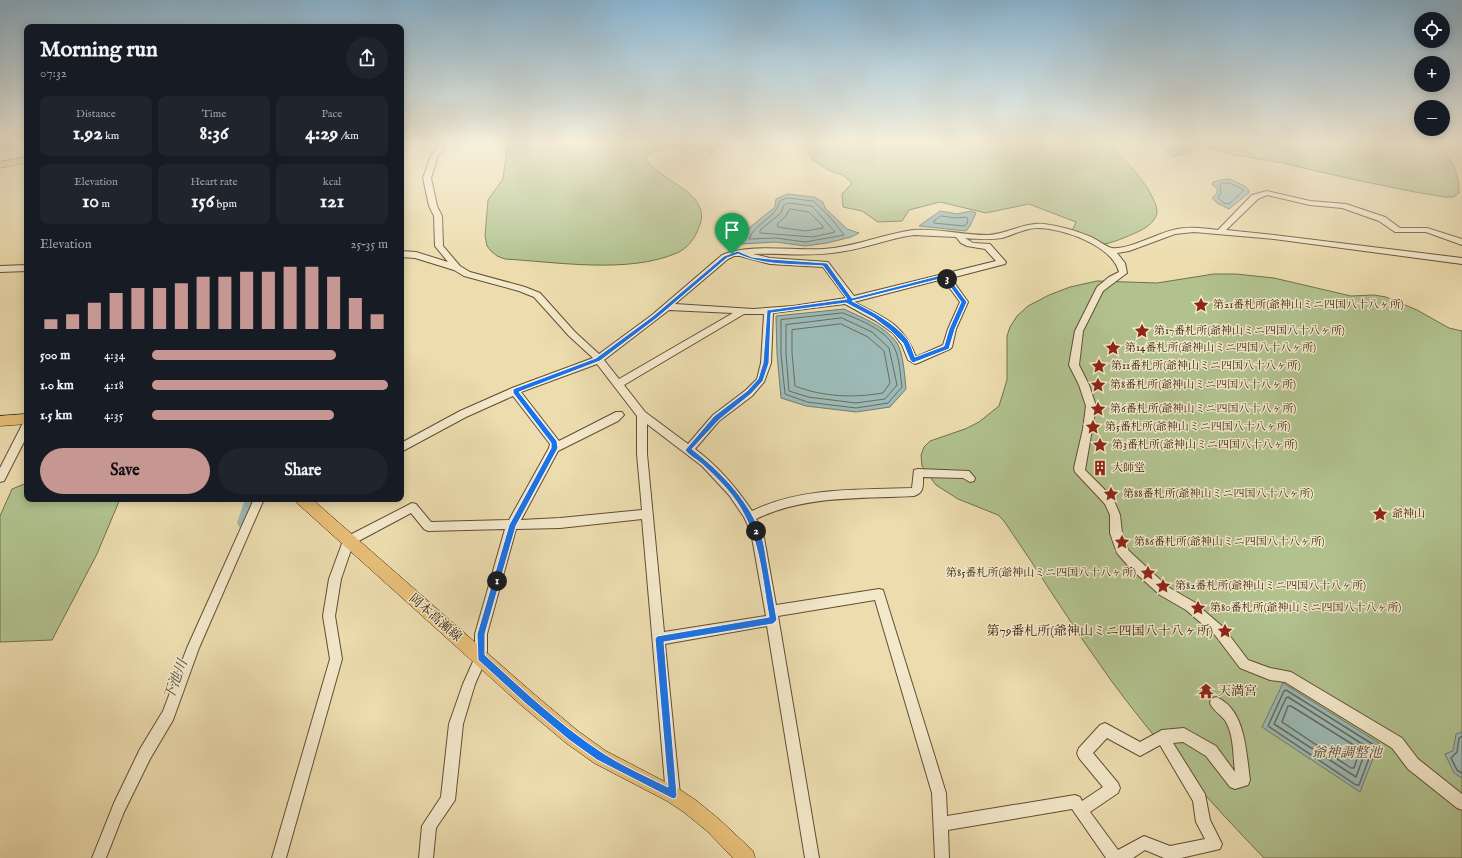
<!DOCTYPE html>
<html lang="en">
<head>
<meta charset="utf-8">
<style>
  :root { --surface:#171b24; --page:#20242c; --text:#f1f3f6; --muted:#9ea1a6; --accent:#c59692 }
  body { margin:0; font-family:"IM FELL English","Noto Serif JP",serif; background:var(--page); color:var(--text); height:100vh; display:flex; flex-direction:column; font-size:15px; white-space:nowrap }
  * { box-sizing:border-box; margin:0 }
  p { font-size:13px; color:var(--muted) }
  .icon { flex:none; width:22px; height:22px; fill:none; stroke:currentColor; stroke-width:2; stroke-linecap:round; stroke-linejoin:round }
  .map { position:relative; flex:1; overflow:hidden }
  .details { position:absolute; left:24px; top:24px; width:380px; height:478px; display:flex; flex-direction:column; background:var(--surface); border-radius:8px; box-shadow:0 2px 10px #0003 }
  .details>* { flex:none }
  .buttons { position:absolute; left:1414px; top:12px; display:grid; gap:8px }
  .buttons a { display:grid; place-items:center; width:36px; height:36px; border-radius:50%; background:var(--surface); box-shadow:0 2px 10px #0003; font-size:20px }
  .pin { position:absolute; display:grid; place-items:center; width:34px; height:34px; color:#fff; margin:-41px -17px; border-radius:50% 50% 50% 0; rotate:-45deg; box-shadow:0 0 4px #0007 }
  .pin .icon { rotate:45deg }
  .km { position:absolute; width:20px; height:20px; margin:-10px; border-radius:50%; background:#222; color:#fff; font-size:11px; line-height:20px; text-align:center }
  .round { display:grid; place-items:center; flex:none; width:42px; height:42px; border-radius:21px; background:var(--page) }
  .headline { display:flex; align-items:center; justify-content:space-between; height:68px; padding:0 16px }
  h1 { font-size:22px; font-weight:800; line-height:30px }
  .stats { display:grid; grid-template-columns:repeat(3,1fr); gap:6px; height:68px; padding:4px 16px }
  .stats div { display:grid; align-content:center; border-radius:8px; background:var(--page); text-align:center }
  .stats b { font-size:20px; font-weight:800 }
  .stats small { font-size:11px; font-weight:400 }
  .stats p { font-size:11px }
  .chart { height:112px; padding:8px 16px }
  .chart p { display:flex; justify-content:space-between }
  .chart svg { width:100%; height:72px; margin-top:4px; stroke:var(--accent); stroke-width:6 }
  .cta { display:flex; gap:8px; margin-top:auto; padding:8px 16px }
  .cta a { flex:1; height:46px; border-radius:24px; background:var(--accent); color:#111; font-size:16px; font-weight:800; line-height:46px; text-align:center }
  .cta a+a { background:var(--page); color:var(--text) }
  ul { padding:0 16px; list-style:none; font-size:13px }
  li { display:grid; grid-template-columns:64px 48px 1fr; align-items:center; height:30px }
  li i { height:10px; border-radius:5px; background:var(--accent) }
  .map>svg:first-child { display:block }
  .green { fill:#b1c28f; stroke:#72704c }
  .water { fill:#9cb9b5; stroke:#727b71 }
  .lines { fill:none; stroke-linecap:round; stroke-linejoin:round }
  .shore-far1 { stroke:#686c60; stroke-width:1 }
  .shore { stroke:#686c60; stroke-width:1.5 }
  .river { fill:#9cb9b5; fill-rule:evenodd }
  .minor-casing { stroke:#614e33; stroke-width:2 }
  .major-casing { stroke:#331e0a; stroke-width:1 }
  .minor { fill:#f3e8ca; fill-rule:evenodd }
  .major { fill:#e6be77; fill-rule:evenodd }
  .route { fill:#1a73e8; stroke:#fff; fill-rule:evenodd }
  .labels { text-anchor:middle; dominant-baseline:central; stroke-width:3; stroke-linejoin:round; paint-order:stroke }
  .poi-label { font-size:11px; fill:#331e0a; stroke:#f3e8ca; text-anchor:start }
  .near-street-label { font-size:13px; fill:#331e0a; stroke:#f3e8ca }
  .near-poi-label { font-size:13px; fill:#331e0a; stroke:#f3e8ca; text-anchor:end }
  .near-water-label { font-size:14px; font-style:italic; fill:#524c3d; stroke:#f3e8ca }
</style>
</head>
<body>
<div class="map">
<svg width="1462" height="858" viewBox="0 0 1462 858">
  <rect width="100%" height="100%" fill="#ecdcae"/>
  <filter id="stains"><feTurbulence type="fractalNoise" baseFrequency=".005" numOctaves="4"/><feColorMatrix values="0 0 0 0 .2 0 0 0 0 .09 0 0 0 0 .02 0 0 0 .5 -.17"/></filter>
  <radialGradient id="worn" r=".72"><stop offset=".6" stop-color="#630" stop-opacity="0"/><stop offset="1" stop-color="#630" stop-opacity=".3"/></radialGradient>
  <g class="green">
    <path d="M510 143H723L711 153C705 150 697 146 690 145 680 143 651 150 645 158 658 178 691 187 699 206 704 215 701 223 697 232 693 241 686 249 677 253 628 274 557 262 505 259L497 256 491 251 487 246 485 236 488 200 503 179 506 155Z"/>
    <path d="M803 143H1110C1116 154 1122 157 1130 166 1139 175 1158 200 1157 213 1155 223 1143 230 1135 233 1129 236 1110 244 1103 244 1095 243 1080 234 1072 231L1076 222 1029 204 986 213 940 202 909 210 902 221 878 222 862 211 843 207 842 194 852 183 843 175 828 170 813 160Z"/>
    <path d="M1194 143H1432C1451 157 1459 169 1459 193L1453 197H1445L1415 192 1356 180 1282 163 1229 154Z"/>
    <path d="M1214 274H1236L1274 278 1351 296 1374 295 1386 297 1417 310 1449 328 1462 331V858H1264C1209 801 1157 743 1110 679 1073 628 1040 573 1004 521L998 515 958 499 936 485 922 466 921 455 924 447 930 441 965 429 979 422 999 406 1007 380V336L1010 327 1017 316 1028 306 1049 295 1070 287 1097 281 1157 283Z"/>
    <polygon points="27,483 27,499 120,499 97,554 52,640 0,642 0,516 12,489"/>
  </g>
  <g class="water">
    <polygon points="1163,147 1184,147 1190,151 1189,153 1172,157"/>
    <polygon points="1229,179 1245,186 1249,190 1249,193 1229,209 1217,203 1212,198 1217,193 1217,188 1212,185 1213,182 1220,180"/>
    <polygon points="787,194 814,197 823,202 825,208 847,229 859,233 851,237 827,243 805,246 776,242 741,244 749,228 775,207 776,199"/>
    <polygon points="940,211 957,214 971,211 976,213 970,226 966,231 919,226"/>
    <path d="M844 309C862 318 884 325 897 343 903 352 905 377 906 389L890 407 856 412 806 406 781 398 777 354 776 316Z"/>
    <polygon points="1283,683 1379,743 1360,792 1262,727"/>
    <polygon points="1462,732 1462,778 1454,773 1445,754 1453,751 1456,734"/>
  </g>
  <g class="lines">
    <g class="shore-far1">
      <polygon points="1222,183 1229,183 1243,189 1243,191 1229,204 1224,203 1218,198 1221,193 1220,185"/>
      <path d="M788 198 813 201 830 217 844 235 805 242 776 238 749 239C755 223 776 218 780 201Z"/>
      <polygon points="789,203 812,206 835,232 813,237 760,233 760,230 781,213 784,205"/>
      <polygon points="790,209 809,212 823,226 823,228 805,231 778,227 777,224 785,217"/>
      <polygon points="941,216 957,218 966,217 968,219 967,224 964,226 934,223 934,221"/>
      <path d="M843 313C860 320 886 330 894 347 900 359 900 374 902 387L888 403 856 408 807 402 785 394 781 354V320Z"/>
      <polygon points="842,318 872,332 889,348 897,385 885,399 856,403 808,397 789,391 786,354 786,325"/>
      <path d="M841 324 868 337 884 351 890 383 883 393C854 398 823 397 795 386L792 353V330Z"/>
    </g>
    <g class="shore">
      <polygon points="1286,690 1374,745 1359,785 1356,785 1268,726 1284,691"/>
      <polygon points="1288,697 1367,747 1356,777 1274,724 1286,698"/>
      <polygon points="1288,706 1291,706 1360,749 1354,768 1351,768 1282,722"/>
      <polyline points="1462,736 1459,738 1457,752 1451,758 1457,770 1462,773"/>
    </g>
    <polygon class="river" points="245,499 261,499 250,528 245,529 240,528 237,523"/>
    <g class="minor-casing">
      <g id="minor">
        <polygon points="0,143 5,143 3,148 0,148"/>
        <path d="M441 143H448L438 156 431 178 437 206 442 216 443 246 460 266 470 272 525 287 540 293 575 332 599 354 652 315 722 255C751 243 793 251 824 249 855 247 883 234 913 230 938 228 963 235 988 235 1008 234 1024 222 1044 224 1060 226 1077 231 1091 237 1096 239 1108 248 1112 248 1128 250 1156 234 1173 230 1187 226 1203 228 1218 230L1252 195 1267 191 1310 201 1346 204 1385 217 1400 228H1427L1462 239V245L1426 232H1395L1379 221 1342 208 1310 205 1267 195 1258 199 1226 230 1274 235 1462 258V264L1274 239 1194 232 1175 234 1129 251 1117 253 1125 263 1127 273 1103 291 1083 331 1079 365 1089 385 1096 406 1085 470 1113 498 1120 515 1122 533 1128 550 1168 587 1194 602 1223 627 1248 660 1270 668 1291 672 1402 738 1418 759 1462 794V810L1457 808 1408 769 1392 748 1285 682 1270 680 1240 668 1215 635 1186 610 1160 595 1130 568 1117 553 1110 533V515L1105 504 1075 472 1074 468 1083 429 1086 406 1079 385 1069 365 1075 331 1097 287 1109 277 1119 272C1112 245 1062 228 1037 228 1025 228 1013 235 1002 238 989 240 977 239 965 238L973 243 990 244 1006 262 1005 264 951 278 968 302 956 329 952 347 950 349 918 363 915 364 908 360 902 345 893 333 876 321 845 304 773 313 771 363 764 382 752 396 719 421 695 449C718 466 736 487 752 511 801 487 858 490 912 488L914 470 918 469 969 471 975 478 974 481 970 482 963 478 923 477C923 486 924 493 914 496 861 499 805 495 756 519L763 532 776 605 879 589 883 590 946 793 947 816 1075 795 1080 797 1082 801 1103 787 1079 758 1077 753 1079 748 1100 725 1105 723 1140 742 1162 730 1184 728 1216 746 1235 772C1233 756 1234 736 1226 722 1222 715 1213 711 1210 703L1211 699 1216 697C1246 709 1246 753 1250 780L1248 785 1235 789 1230 787 1206 756 1183 742 1173 743 1205 794 1210 820 1222 844 1220 849 1181 858H1164L1145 850 1133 858H1106L1072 809 948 830 949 858H935L932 793 875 600 778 616 819 858H805L767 626 665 644 680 795 678 800 673 802 668 800 666 795 642 519 560 528 516 529 487 634V657L475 684 463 724 455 800 436 828 433 858H419L422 826 441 797 449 724 463 684 475 657V634L505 529 428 531 424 529 411 513 353 544 341 579 335 616 342 659 286 858H272L330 659 323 616 329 579 344 538 412 503 416 504 431 522 509 520 549 448 550 444 513 396 466 417 401 452V443L460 411 512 388 593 358 569 336 534 297 519 291 464 276 454 270 415 258 401 257V251L416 252 448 262 435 246 434 216 429 206 423 178 431 156ZM914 235 956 237 961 243 967 246 985 249 996 261 854 296 828 262 770 258 753 254C782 253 811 257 839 252 865 249 889 238 914 235ZM734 256H740L770 264 823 267 846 298 793 306 753 309 675 304 728 259ZM943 279 960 302 948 329 943 345 916 357C903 323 885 318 854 302ZM669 310 733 313 619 379 604 360ZM744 314H764L761 363 757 379 746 390 713 415 688 444 645 412 624 385ZM597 364 637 416V454L642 510 560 518 521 520 558 451 618 421 624 415 622 412H616L559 441 521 392ZM647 424 702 466 729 495 744 517 751 532 766 616 664 632 647 454ZM1107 738 1140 756 1160 745 1193 801 1196 822 1205 839 1170 846 1144 836 1118 850 1090 812 1118 793 1120 788 1118 783 1093 753Z"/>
        <polygon points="27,265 27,271 0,272 0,266"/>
        <polygon points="27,422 27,436 4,481 0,482 0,468 23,423"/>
        <polygon points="254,499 264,499 199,648 173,720 150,759 124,812 106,858 92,858 114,803 140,749 163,711 187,648"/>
      </g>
    </g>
    <g class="major-casing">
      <g id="major">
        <polygon points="27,157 27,163 0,168 0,162"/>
        <polygon points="27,414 27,424 0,426 0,416"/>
        <polygon points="295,499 312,499 534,694 578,731 606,751 679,789 697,801 720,820 753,851 755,858 733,858 708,832 685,813 667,801 594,763 566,743 522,706 297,503"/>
      </g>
    </g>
    <use href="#minor" class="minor"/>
    <use href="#major" class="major"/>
  </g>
  <linearGradient id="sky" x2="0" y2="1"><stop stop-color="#89b6d4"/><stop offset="0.54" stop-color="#f6efdb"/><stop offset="1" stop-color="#f6efdb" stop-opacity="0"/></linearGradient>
  <rect width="1462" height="263" fill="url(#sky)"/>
  <path class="route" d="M738 251 752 257 770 259 827 263 852 298 945 274 947 275 967 302 955 329 949 349 913 363 910 360 903 343 891 331 874 318 846 303 771 313 769 363 763 381 751 394 719 420 692 449C720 471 746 497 760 531 764 541 765 552 767 563 770 582 774 601 777 620L773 624 664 642 677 795 676 798 673 799 597 760 569 740 525 703 478 660 477 634 509 525 551 448V443L513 393V389L596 358 653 316 724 256ZM738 254C764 266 795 264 823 266L847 299 767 310 763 363 758 379 747 391 714 416 685 450C689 456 698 460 703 465 713 474 723 484 731 494 760 531 761 573 769 617L657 636 655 639 668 787C646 776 623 766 603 753 560 725 522 689 485 655V634L516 526 558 448 557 441 519 392 600 361 657 318 727 258ZM944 278 961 302 949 329 944 346 915 357C913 352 911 345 908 340 894 322 871 311 852 301Z"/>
  <defs>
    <g id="sight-bare" transform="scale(1.2)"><path d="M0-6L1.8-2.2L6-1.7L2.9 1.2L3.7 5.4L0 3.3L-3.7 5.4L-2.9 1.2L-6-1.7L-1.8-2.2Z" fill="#8f2418" stroke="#f3e8ca" stroke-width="2.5" paint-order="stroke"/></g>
    <g id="building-bare" transform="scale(1.2)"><path d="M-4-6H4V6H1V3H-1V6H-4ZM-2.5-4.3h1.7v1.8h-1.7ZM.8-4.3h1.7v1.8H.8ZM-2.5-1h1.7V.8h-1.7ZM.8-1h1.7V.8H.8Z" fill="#8f2418" stroke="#f3e8ca" stroke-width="2.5" paint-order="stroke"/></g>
    <g id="temple-bare" transform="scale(1.2)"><path d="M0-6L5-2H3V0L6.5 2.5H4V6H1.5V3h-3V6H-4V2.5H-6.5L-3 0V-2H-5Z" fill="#8f2418" stroke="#f3e8ca" stroke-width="2.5" paint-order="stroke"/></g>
  </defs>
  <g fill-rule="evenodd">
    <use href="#sight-bare" x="1201" y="305"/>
    <use href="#sight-bare" x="1142" y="331"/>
    <use href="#sight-bare" x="1113" y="348"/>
    <use href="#sight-bare" x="1099" y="366"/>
    <use href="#sight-bare" x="1098" y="385"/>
    <use href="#sight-bare" x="1098" y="409"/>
    <use href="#sight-bare" x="1093" y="427"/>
    <use href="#sight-bare" x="1100" y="445"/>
    <use href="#building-bare" x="1100" y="468"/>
    <use href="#sight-bare" x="1111" y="494"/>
    <use href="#sight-bare" x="1380" y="514"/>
    <use href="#sight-bare" x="1122" y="542"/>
    <use href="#sight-bare" x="1148" y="573"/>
    <use href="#sight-bare" x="1163" y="586"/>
    <use href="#sight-bare" x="1198" y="608"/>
    <use href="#sight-bare" x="1225" y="631"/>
    <use href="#temple-bare" x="1206" y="691"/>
  </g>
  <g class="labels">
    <g class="poi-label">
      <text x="1213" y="305">第21番札所(爺神山ミニ四国八十八ヶ所)</text>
      <text x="1154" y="331">第17番札所(爺神山ミニ四国八十八ヶ所)</text>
      <text x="1125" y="348">第14番札所(爺神山ミニ四国八十八ヶ所)</text>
      <text x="1111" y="366">第11番札所(爺神山ミニ四国八十八ヶ所)</text>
      <text x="1110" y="385">第8番札所(爺神山ミニ四国八十八ヶ所)</text>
      <text x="1110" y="409">第6番札所(爺神山ミニ四国八十八ヶ所)</text>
      <text x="1105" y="427">第5番札所(爺神山ミニ四国八十八ヶ所)</text>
      <text x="1112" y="445">第3番札所(爺神山ミニ四国八十八ヶ所)</text>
      <text x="1112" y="468">大師堂</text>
      <text x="1123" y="494">第88番札所(爺神山ミニ四国八十八ヶ所)</text>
      <text x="1392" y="514">爺神山</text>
      <text x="1134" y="542">第86番札所(爺神山ミニ四国八十八ヶ所)</text>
      <text x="1136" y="573" text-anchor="end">第85番札所(爺神山ミニ四国八十八ヶ所)</text>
      <text x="1175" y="586">第82番札所(爺神山ミニ四国八十八ヶ所)</text>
      <text x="1210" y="608">第80番札所(爺神山ミニ四国八十八ヶ所)</text>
    </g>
    <g class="near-street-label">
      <text transform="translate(435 618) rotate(41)">岡本高瀬線</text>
    </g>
    <g class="near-poi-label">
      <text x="1213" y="631">第79番札所(爺神山ミニ四国八十八ヶ所)</text>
      <text x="1218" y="691" text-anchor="start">天満宮</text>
    </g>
    <g class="near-water-label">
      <text transform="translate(176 680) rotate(-70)">下池川</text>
      <text x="1347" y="753">爺神調整池</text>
    </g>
  </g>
  <rect width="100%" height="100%" filter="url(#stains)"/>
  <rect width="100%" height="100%" fill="url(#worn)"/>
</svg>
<div class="buttons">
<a><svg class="icon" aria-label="locate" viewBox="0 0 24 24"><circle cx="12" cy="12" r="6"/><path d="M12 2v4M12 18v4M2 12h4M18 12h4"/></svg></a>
<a>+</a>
<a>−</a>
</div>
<div class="pin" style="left:732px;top:254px;background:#1e9e55"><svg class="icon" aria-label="arrive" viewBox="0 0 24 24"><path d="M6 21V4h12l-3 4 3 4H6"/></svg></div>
<b class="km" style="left:497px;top:581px">1</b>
<b class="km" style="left:756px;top:531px">2</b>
<b class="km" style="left:947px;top:279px">3</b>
<section class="details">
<div class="headline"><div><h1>Morning run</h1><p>07:32</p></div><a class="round"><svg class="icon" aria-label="share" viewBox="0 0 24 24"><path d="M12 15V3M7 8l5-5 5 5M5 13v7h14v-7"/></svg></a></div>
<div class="stats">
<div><p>Distance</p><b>1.92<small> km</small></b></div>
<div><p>Time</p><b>8:36</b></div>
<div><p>Pace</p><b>4:29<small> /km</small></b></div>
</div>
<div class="stats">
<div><p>Elevation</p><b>10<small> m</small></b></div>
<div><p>Heart rate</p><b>156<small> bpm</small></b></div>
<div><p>kcal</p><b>121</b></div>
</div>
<div class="chart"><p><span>Elevation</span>25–35 m</p>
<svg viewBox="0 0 160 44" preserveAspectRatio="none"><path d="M5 44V38M15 44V35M25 44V28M35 44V22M45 44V19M55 44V19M65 44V16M75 44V12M85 44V12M95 44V9M105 44V9M115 44V6M125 44V6M135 44V12M145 44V25M155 44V35"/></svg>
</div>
<ul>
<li><b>500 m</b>4:34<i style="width:78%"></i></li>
<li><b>1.0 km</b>4:18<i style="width:100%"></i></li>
<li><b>1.5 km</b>4:35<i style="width:77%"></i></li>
</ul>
<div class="cta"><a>Save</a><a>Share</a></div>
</section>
</div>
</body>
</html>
